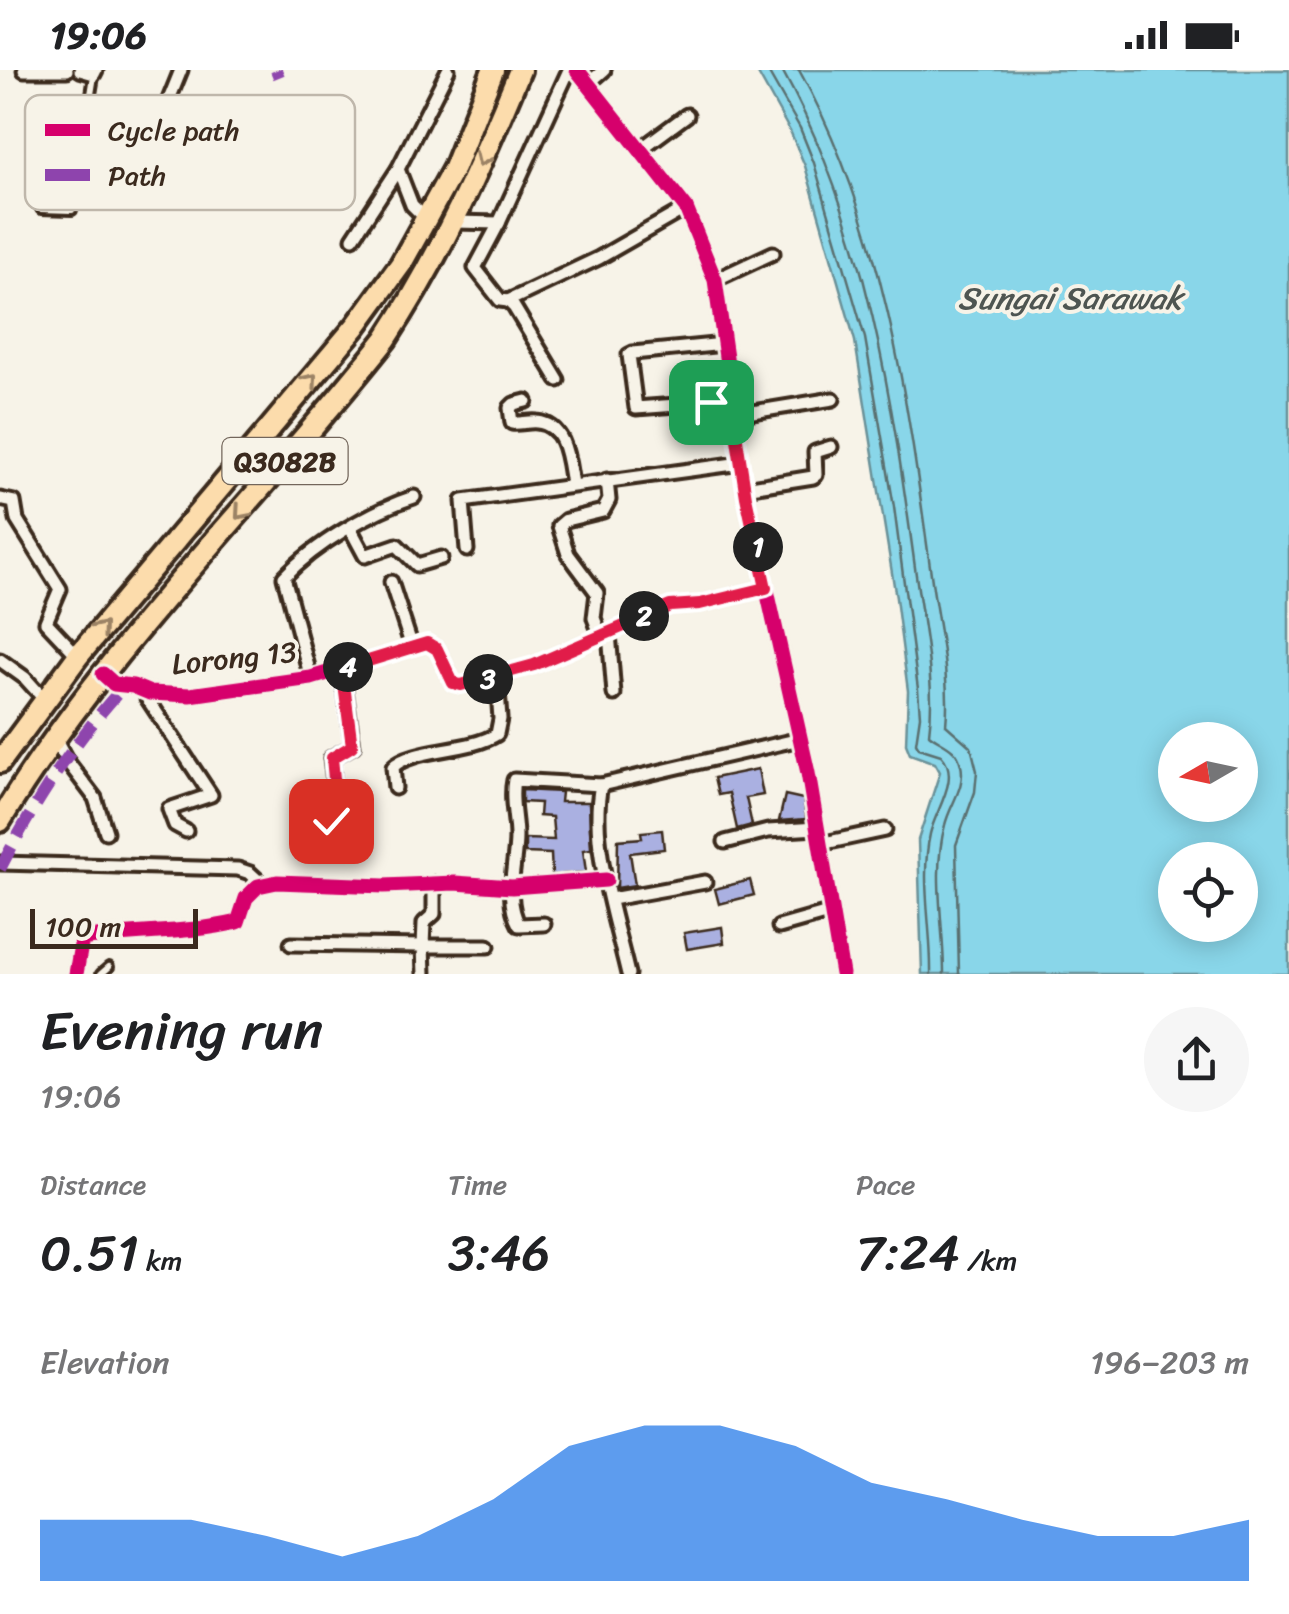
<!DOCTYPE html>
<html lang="en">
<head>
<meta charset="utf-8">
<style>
  :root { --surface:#fff; --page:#f6f6f6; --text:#202124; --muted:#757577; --accent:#1a73e8 }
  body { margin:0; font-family:Sriracha,sans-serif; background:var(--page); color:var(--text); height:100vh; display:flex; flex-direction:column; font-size:38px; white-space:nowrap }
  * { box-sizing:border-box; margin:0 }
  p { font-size:32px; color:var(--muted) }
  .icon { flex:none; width:55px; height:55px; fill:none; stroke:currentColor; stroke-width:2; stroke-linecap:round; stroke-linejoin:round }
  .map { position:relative; height:904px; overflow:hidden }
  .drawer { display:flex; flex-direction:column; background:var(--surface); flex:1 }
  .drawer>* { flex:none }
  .needle { width:65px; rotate:261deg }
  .buttons { position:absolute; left:1158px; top:652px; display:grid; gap:20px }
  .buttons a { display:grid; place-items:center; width:100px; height:100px; border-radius:50%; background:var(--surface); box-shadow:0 5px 25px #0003; font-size:50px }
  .scale { position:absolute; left:30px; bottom:25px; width:168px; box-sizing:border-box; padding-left:10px; border:5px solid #3b2a1e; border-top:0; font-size:28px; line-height:35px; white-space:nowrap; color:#3b2a1e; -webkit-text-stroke:8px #f7f3e8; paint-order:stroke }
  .pin { position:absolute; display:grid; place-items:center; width:85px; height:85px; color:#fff; margin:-42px; border-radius:20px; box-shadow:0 5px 15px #0006 }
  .km { position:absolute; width:50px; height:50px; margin:-25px; border-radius:50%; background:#222; color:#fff; font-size:28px; line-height:50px; text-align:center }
  .round { display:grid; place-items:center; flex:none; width:105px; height:105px; border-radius:52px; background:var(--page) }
  .headline { display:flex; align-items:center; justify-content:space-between; height:170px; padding:0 40px }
  h1 { font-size:55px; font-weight:600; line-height:75px }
  .metrics { display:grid; grid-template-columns:repeat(3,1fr); gap:15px; height:170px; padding:10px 40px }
  .metrics div { display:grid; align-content:center }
  .metrics b { font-size:50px; font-weight:600 }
  .metrics small { font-size:28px; font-weight:400 }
  .metrics p { font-size:28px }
  .chart { height:280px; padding:20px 40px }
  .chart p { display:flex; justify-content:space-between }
  .chart svg { width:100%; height:180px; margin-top:10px; fill:var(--accent); opacity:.7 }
  .status { display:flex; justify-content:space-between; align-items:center; height:70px; padding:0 50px; background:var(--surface); direction:ltr }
  .status svg { height:28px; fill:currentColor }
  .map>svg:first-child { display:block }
  .water { fill:#89d6e9; stroke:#6a9198; stroke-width:2.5; fill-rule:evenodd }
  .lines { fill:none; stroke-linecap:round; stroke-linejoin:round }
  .shore { stroke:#5a6f6f; stroke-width:2.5 }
  .building { fill:#aab0e1; stroke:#3b2a1e; stroke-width:2.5 }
  .service-casing { stroke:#3b2a1e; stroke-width:14 }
  .minor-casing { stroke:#3b2a1e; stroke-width:19 }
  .trunk-casing { stroke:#3b2a1e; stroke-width:28 }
  .service { stroke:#f7f3e8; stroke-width:6 }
  .minor { stroke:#f7f3e8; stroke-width:11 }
  .trunk { stroke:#fcdcac; stroke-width:20 }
  .quiet { stroke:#8e44ad; stroke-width:12; stroke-dasharray:25 12; stroke-linecap:butt }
  .cycleway-casing { stroke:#f7f3e8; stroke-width:21 }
  .cycleway { stroke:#d6006c; stroke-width:15 }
  .oneway { stroke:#9c8365 }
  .route-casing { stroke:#fff; stroke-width:20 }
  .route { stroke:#e11d48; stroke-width:12 }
  .labels { text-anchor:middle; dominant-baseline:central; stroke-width:8; stroke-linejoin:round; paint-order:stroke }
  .shield { fill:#f7f3e8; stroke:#73665b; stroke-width:2.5 }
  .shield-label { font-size:28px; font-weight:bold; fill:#3b2a1e }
  .street-label { font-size:30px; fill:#3b2a1e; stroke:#f7f3e8 }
  .water-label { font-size:32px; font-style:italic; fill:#4e5551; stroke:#f7f3e8 }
  .key { fill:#f7f3e8; stroke:#bfb7ab; stroke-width:2.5 }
  .key-label { font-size:28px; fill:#3b2a1e }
</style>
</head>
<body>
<div class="status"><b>19:06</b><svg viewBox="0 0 49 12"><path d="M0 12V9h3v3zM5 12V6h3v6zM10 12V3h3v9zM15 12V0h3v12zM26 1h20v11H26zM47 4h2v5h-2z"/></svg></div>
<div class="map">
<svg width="1289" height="904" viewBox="0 0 1289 904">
  <rect width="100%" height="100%" fill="#f7f3e8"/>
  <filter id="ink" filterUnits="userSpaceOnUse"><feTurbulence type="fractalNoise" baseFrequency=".01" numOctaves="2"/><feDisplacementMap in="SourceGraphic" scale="20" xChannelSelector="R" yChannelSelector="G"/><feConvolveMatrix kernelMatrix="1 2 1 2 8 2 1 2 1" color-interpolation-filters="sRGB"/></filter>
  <g filter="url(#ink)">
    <path class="water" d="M756 0H1289V904H922L918 770 940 702 935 693 910 684 906 674 908 621 896 528 855 271 805 96 791 63ZM1175 670H1240V735H1175ZM1175 790H1240V855H1175Z"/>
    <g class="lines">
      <g class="shore">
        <path d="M767 0 800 58 814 93 865 268 894 437 918 619 920 646 916 673 919 678 941 685C962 707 935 740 930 764 920 809 932 859 931 904"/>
        <path d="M782 0C867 153 893 334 916 505 923 557 936 612 929 664 941 674 957 676 961 695 966 717 950 734 945 755 932 802 944 856 944 904"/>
        <path d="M799 0C884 152 908 334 931 504 937 552 951 606 946 655L971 677 977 701 975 722 956 775 959 904"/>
      </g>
    </g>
    <g class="building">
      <polygon points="758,699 763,725 746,728 752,755 737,759 729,723 718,725 714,708"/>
      <polygon points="522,720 561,722 560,732 589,732 591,779 583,780 586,802 552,805 551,784 525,783 525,769 554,770 552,747 539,746 540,733 522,732"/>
      <polygon points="785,725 803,729 806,749 779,751"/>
      <polygon points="662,760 664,779 630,783 635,815 617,818 618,770 642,768 641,762"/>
      <polygon points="750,810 754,825 719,834 715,819"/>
      <polygon points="722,857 724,873 687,879 684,863"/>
    </g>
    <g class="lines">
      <g class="service-casing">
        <g id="service">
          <polyline points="41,139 72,140 94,6"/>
          <polyline points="101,904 109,897"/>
        </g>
      </g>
      <g class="minor-casing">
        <g id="minor">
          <polyline points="24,0 67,0"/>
          <polyline points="80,0 94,4 96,0"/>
          <polyline points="577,0 686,138 715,210 746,427 808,703 842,904"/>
          <polyline points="589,13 604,0"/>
          <polyline points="641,79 687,45"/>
          <polyline points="398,99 412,135 427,150"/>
          <polyline points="136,111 181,0"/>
          <polyline points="455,152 499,153 569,0"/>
          <polyline points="499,153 475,198 500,230 508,231 514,237 558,310"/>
          <polyline points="353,168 398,99 448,0"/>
          <polyline points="715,210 773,183"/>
          <polyline points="508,231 599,188 686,138"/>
          <polyline points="724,274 633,283 629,285 636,338 731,331"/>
          <path d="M526 331 514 334 510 338 512 353C520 354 529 351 537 352 567 355 568 392 572 414"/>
          <polyline points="734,345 833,329"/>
          <polyline points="745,418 813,407 816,405 815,382 831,377"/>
          <polyline points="0,429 14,432 17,450 60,519 46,552 78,586"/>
          <polyline points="350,458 365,486 397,475 417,495 441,488"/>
          <polyline points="467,480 463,431 741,393"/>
          <polyline points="391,512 412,577"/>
          <polyline points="609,563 614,624"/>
          <polyline points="601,567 594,548 597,523 568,484 559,456 566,450 603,441 609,430 607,410"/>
          <polyline points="0,590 25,608 44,629"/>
          <polyline points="103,604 114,614 133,616 150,623 190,625 311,608 427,573 437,579 453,613 461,615 535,595 669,536 700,534 767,518"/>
          <path d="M311 608 284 507C315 474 371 441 414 427"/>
          <polyline points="150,623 147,628 211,725 169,739 175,755 186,761"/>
          <polyline points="55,669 67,691 95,728 106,762"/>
          <path d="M601 715C589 771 615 848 628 904"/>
          <path d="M395 718 393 697C411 678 470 682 497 664L500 649 497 606"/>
          <polyline points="725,772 768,761 817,758"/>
          <polyline points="820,774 885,760"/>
          <polyline points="324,776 326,753 339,750 331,688 353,676 342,599"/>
          <polyline points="0,793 238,799 250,803 263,815"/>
          <polyline points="434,813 434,844 424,853 423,876 488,876"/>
          <polyline points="611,829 705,812"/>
          <path d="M544 854 519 855C504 828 516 795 516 767 516 748 510 729 514 710L601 715 800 669"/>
          <polyline points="779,857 832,842"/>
          <polyline points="291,874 423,876 424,904"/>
          <path d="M76 904 82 869C134 861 187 864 238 852L246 828 258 816 277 812 384 816 455 813 512 817 606 810"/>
        </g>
      </g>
      <g class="trunk-casing">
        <g id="trunk">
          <polyline points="0,692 78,586 356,256 401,194 454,98 493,0"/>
          <path d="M0 751C105 577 260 429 386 269 443 182 480 96 520 0"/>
        </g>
      </g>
      <use href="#service" class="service"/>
      <use href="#minor" class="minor"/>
      <use href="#trunk" class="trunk"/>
      <g class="quiet">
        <polyline points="276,0 279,7"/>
        <path d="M0 799C33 735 76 668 125 615"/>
      </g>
      <g class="cycleway-casing">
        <g id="cycleway">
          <polyline points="577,0 686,138 715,210 746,427 808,703 842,904"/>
          <polyline points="103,604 114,614 133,616 150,623 190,625 311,608 427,573 437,579 453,613 461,615 535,595 669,536 700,534 767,518"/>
          <path d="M76 904 82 869C134 861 187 864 238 852L246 828 258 816 277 812 384 816 455 813 512 817 606 810"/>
        </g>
      </g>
      <use href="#cycleway" class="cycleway"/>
    </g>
    <defs><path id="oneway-chevron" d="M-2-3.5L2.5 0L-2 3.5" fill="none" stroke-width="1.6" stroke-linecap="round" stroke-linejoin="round" transform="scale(2.5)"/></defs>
    <g class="oneway">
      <use href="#oneway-chevron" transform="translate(482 90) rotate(114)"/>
      <use href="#oneway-chevron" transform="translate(311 310) rotate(-50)"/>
      <use href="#oneway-chevron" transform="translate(241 443) rotate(131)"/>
      <use href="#oneway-chevron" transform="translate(101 558) rotate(-50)"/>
    </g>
  </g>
  <g class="lines" filter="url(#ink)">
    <g class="route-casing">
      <polyline id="route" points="331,751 338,750 332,688 352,676 342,599 427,573 437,579 453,613 461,615 534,595 670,536 700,534 766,518 746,427 731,331 711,332"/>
    </g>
    <use href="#route" class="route"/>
  </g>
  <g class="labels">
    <rect class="shield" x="222.5" y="368" width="125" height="46" rx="8"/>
    <g class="shield-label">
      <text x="285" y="391">Q3082B</text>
    </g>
    <g class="street-label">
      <text transform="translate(234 588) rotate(-6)">Lorong 13</text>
    </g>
    <g class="water-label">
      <text x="1070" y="228">Sungai Sarawak</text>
    </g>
  </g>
  <rect x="25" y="25" width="330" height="115" rx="15" class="key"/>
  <rect x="45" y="54" width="45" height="12" fill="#d6006c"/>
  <rect x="45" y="99" width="45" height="12" fill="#8e44ad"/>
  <g class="key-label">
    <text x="108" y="70">Cycle path</text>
    <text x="108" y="115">Path</text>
  </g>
</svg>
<div class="buttons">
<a><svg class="needle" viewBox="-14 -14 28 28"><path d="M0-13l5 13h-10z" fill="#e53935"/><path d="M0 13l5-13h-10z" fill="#757577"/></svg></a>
<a><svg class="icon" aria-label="locate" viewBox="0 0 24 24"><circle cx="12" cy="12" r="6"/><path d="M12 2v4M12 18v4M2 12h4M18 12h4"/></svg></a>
</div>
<div class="scale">100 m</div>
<div class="pin" style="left:711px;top:332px;background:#1e9e55"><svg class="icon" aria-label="arrive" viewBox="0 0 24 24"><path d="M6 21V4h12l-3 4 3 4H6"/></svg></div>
<div class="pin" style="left:331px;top:751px;background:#d93025"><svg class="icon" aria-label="check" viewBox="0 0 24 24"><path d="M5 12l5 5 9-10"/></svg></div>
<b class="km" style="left:758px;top:477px">1</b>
<b class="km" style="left:644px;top:546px">2</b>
<b class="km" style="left:488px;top:609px">3</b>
<b class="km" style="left:348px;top:597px">4</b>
</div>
<section class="drawer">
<div class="headline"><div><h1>Evening run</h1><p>19:06</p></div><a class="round"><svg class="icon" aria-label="share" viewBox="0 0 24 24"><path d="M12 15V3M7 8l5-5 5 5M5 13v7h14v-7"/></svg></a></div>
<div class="metrics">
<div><p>Distance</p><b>0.51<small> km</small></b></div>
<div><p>Time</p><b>3:46</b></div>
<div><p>Pace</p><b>7:24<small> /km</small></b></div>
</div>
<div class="chart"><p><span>Elevation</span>196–203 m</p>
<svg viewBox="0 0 160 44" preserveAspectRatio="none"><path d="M0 44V29L10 29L20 29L30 33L40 38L50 33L60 24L70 11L80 6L90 6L100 11L110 20L120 24L130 29L140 33L150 33L160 29V44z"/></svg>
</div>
</section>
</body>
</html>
